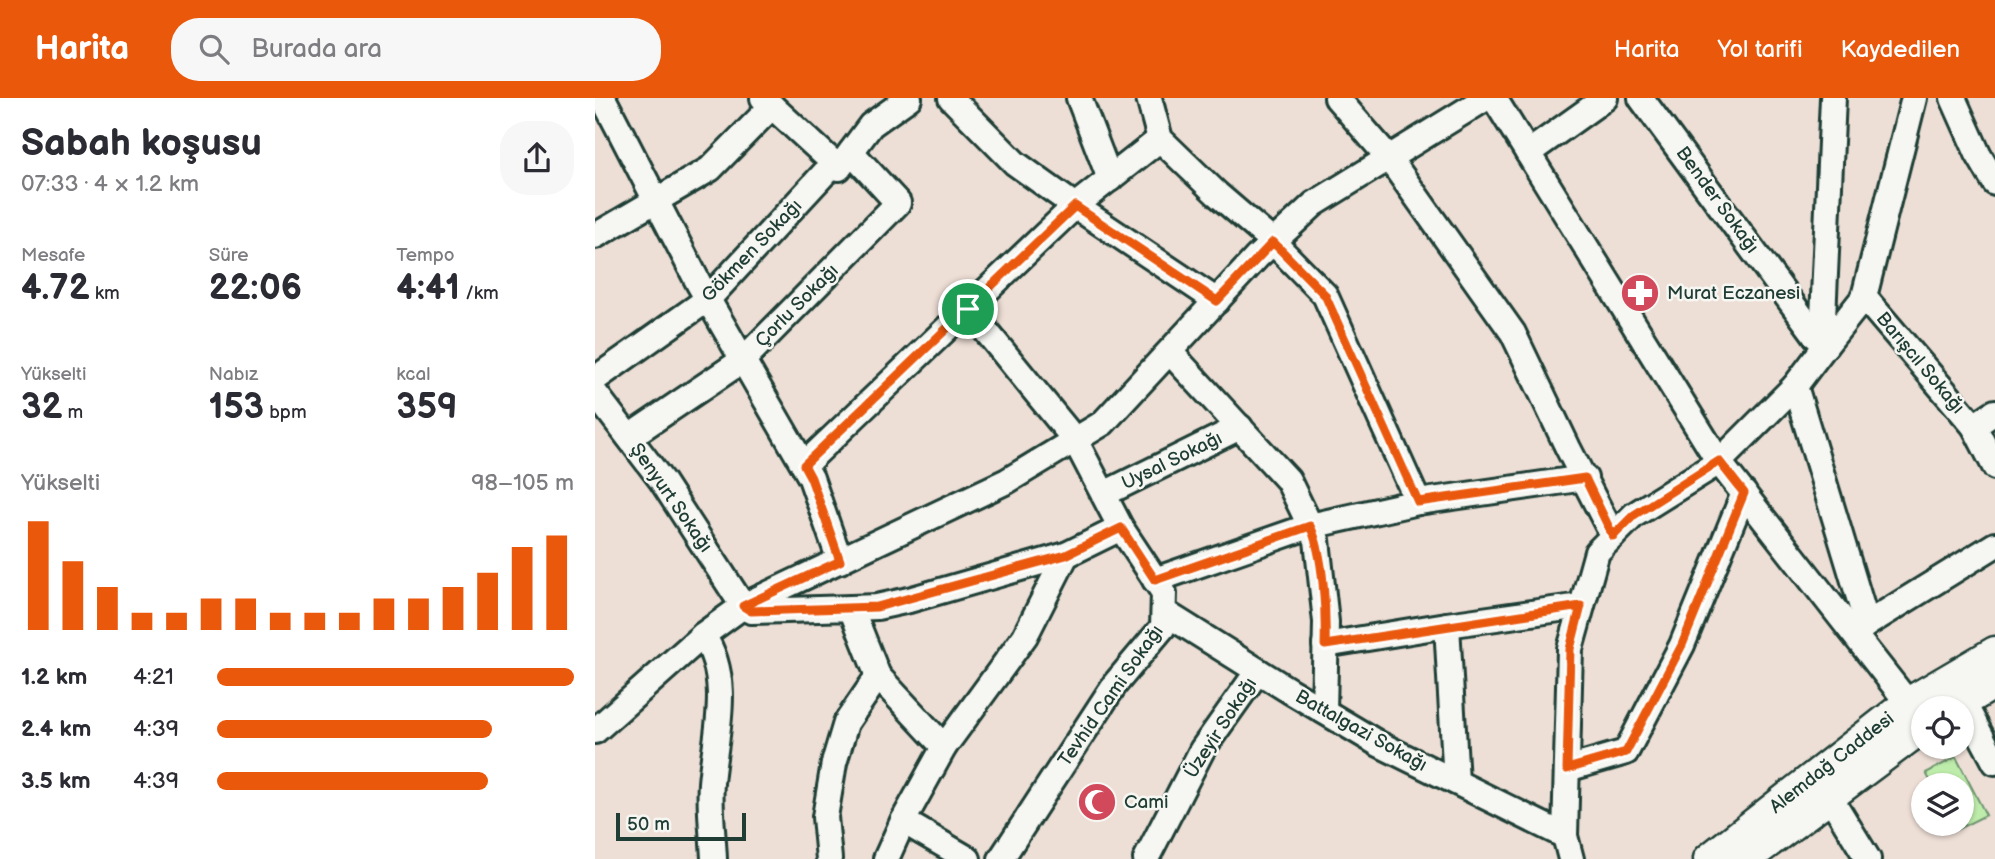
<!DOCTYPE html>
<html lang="tr">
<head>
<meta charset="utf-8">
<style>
  :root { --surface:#fff; --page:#f7f7f7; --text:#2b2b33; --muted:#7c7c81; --accent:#ea580c }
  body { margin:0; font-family:"Balsamiq Sans",sans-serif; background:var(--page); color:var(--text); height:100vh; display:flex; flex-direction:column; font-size:26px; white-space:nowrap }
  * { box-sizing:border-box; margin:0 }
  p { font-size:23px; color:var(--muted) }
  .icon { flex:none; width:38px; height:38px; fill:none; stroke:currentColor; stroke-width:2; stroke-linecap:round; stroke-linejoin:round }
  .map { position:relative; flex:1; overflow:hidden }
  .side { display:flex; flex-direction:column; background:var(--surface); width:595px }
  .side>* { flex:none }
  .controls { position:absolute; left:1316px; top:598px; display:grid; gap:14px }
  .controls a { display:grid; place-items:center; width:63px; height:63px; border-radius:50%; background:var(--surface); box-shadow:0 2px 5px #0004; font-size:35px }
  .scale { position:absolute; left:21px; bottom:18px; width:130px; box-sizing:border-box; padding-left:7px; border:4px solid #1f3d34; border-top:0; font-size:19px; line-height:24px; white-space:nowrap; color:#1f3d34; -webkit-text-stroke:5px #f6f6f2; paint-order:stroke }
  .pin { position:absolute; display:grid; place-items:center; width:60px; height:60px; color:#fff; margin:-30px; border:4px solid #fff; border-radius:50%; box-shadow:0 2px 7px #0007 }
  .round { display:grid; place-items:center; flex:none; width:74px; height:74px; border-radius:28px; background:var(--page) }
  .headline { display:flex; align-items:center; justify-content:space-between; height:119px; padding:0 21px }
  h1 { font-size:38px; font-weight:700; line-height:52px }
  .stats { display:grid; grid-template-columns:repeat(3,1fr); gap:10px; height:119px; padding:7px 21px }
  .stats div { display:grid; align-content:center }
  .stats b { font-size:35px; font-weight:700 }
  .stats small { font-size:19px; font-weight:400 }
  .stats p { font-size:19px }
  .chart { height:196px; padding:14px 21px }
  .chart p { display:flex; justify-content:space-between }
  .chart svg { width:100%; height:126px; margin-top:7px; stroke:var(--accent); stroke-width:6 }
  ul { padding:0 21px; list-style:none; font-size:23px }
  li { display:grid; grid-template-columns:112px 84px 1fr; align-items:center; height:52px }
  li i { height:18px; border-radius:9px; background:var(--accent) }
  header { display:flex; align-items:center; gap:42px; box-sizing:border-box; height:98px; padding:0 35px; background:var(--accent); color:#fff }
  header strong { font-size:33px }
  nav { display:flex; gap:38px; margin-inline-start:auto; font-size:24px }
  .search { width:490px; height:63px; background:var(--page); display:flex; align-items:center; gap:18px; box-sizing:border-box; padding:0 24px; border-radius:28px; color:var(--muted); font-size:26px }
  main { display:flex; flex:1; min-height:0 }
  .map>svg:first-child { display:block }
  .green { fill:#beecab; stroke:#6e9470; stroke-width:2 }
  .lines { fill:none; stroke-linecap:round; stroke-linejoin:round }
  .minor-casing { stroke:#1f3d34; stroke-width:30 }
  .major-casing { stroke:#1f3d34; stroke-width:35 }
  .minor { stroke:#f6f6f2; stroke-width:24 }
  .major { stroke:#f6f6f2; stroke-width:30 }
  .route-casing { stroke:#fff; stroke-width:14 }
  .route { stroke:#ea580c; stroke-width:9 }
  .labels { text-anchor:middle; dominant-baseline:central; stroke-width:5; stroke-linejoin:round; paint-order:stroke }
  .street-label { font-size:19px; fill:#1f3d34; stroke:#f6f6f2 }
  .poi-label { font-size:19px; fill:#1f3d34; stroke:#f6f6f2; text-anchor:start }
</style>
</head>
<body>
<header>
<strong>Harita</strong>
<div class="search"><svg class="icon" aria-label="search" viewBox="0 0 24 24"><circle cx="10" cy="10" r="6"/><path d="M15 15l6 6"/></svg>Burada ara</div>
<nav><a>Harita</a><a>Yol tarifi</a><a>Kaydedilen</a></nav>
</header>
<main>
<section class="side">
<div class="headline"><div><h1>Sabah koşusu</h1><p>07:33 · 4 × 1.2 km</p></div><a class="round"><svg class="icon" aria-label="share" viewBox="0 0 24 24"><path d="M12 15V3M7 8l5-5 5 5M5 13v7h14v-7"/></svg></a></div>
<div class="stats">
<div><p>Mesafe</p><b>4.72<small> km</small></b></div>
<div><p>Süre</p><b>22:06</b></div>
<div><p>Tempo</p><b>4:41<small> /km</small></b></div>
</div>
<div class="stats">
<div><p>Yükselti</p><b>32<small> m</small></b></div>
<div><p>Nabız</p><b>153<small> bpm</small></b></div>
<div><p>kcal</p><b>359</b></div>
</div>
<div class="chart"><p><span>Yükselti</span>98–105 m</p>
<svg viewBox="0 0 160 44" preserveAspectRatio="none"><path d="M5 44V6M15 44V20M25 44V29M35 44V38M45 44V38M55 44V33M65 44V33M75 44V38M85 44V38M95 44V38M105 44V33M115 44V33M125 44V29M135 44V24M145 44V15M155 44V11"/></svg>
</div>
<ul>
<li><b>1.2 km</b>4:21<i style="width:100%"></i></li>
<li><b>2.4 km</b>4:39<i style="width:77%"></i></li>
<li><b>3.5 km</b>4:39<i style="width:76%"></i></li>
</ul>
</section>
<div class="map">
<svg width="1400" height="761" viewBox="0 0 1400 761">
  <rect width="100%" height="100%" fill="#eedfd6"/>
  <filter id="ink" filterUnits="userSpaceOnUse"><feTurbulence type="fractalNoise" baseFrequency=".0143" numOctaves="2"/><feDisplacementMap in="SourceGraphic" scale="14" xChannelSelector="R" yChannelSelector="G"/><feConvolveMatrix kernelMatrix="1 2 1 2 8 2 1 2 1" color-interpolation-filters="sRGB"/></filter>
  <g filter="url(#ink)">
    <polygon class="green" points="1361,659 1391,717 1361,732 1358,726 1367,726 1367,688 1338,688 1331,675"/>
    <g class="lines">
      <g class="minor-casing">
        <g id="minor">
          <polyline points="8,0 104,186 216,380 245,463"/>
          <polyline points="168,0 244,70 276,27 314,0"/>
          <polyline points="356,0 420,65 480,108 565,41"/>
          <polyline points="484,0 515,81"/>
          <polyline points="554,0 565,41 622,96 678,144 730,197 823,404 715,428 560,482"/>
          <polyline points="742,0 794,60 918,235 973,350 1018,438"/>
          <polyline points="899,0 1124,364 1313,605"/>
          <polyline points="1046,0 1221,238"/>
          <polyline points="1358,0 1383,56 1400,85"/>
          <polyline points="933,55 1010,0"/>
          <polyline points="0,138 115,71 177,8"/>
          <polyline points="1269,199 1379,328 1400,369"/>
          <polyline points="1231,247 1269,199 1319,0"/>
          <polyline points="575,254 693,382 722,442 731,524 729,613"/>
          <polyline points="0,281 113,201 238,66"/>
          <polyline points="1200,288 1272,526 1261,535"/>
          <polyline points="0,295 67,383 148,508 156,513 256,510 283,578"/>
          <polyline points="1379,328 1400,314"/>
          <polyline points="34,339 148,262 303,105 256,54"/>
          <polyline points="209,367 480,108 622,203"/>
          <polyline points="509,396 645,329"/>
          <polyline points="823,404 990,380"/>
          <polyline points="256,510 282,509 314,502 471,457"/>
          <polyline points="569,514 695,593 784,646 970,738"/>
          <polyline points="1272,526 1400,447"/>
          <path d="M108 537C138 583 120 636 116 685 114 710 118 736 119 761"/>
          <polyline points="730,547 852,527"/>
          <polyline points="1368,604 1400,664"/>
          <polyline points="0,633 108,537 148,508 412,383 508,325 662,159 719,106 891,0"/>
          <polyline points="972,671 1031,654 1087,547 1149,395"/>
          <polyline points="861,684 852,527 986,508"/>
          <polyline points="1235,699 1273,761"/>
          <polyline points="308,723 373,761"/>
          <polyline points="234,761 230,719 239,665 251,625 283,578 349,649 430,538 471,457 526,430 480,342 373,211"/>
          <polyline points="291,761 308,723 349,649"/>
          <polyline points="406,761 520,586 568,529 569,495 526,430"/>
          <polyline points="551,761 607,652 663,573"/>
          <polyline points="976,761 970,738 975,551 1002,454 1039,417 1124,364 1200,288 1231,247 1221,238 1228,220 1238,0"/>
        </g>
      </g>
      <g class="major-casing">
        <g id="major">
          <polyline points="1357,611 1400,585"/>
          <polyline points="1114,761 1313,605 1400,554"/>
          <polyline points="1151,761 1328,629"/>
        </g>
      </g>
      <use href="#minor" class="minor"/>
      <use href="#major" class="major"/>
    </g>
  </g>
  <g class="lines" filter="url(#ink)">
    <g class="route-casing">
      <path id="route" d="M480 108 622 203 678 144 730 197 823 404 990 380 1018 438 1039 417 1124 363 1149 395 1087 547 1031 654 972 671 975 551 986 508 730 547C731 515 729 456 715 428L560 482 526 430 471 457 282 509 156 513 148 508 245 463 216 380 209 367Z"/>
    </g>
    <use href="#route" class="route"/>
  </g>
  <defs>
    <g id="pharmacy-disc" transform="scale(2.0125)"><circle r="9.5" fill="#d1495b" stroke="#f6f6f2"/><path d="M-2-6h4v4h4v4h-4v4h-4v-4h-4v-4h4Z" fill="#fff"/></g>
    <g id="mosque-disc" transform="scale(2.0125)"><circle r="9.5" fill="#d1495b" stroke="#f6f6f2"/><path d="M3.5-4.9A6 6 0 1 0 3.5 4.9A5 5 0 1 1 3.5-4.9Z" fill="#fff"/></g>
  </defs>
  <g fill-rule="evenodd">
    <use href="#pharmacy-disc" x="1045" y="195"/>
    <use href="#mosque-disc" x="502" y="704"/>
  </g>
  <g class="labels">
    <g class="street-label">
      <text transform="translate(1122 102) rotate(54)">Bender Sokağı</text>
      <text transform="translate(157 153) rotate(-46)">Gökmen Sokağı</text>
      <text transform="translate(202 208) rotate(-45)">Çorlu Sokağı</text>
      <text transform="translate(1325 265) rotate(50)">Barışcıl Sokağı</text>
      <text transform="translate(577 363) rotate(-26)">Uysal Sokağı</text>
      <text transform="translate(76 400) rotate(55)">Şenyurt Sokağı</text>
      <text transform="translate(516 598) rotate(-55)">Tevhid Cami Sokağı</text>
      <text transform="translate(626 630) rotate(-57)">Üzeyir Sokağı</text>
      <text transform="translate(766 633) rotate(29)">Battalgazi Sokağı</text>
      <text transform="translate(1237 665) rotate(-38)">Alemdağ Caddesi</text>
    </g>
    <g class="poi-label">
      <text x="1072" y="195">Murat Eczanesi</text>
      <text x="529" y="704">Cami</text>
    </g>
  </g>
</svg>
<div class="controls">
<a><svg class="icon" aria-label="locate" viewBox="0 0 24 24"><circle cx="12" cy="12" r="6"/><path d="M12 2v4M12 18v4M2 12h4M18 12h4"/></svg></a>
<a><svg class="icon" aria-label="layers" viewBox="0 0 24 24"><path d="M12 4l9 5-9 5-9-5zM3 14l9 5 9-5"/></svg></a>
</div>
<div class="scale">50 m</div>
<div class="pin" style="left:373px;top:211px;background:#1e9e55"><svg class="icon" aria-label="arrive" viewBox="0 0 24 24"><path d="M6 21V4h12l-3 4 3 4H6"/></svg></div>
</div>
</main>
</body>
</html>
